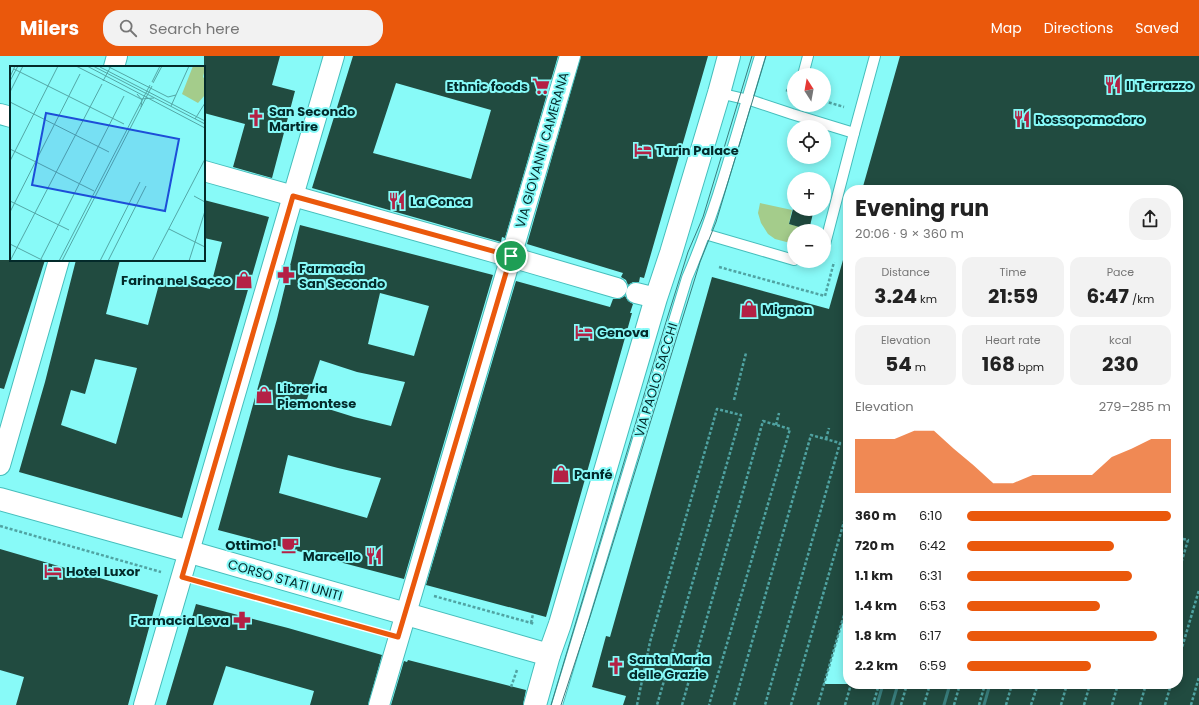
<!DOCTYPE html>
<html lang="en">
<head>
<meta charset="utf-8">
<style>
  :root { --surface:#fff; --page:#f2f2f2; --text:#222; --muted:#767676; --accent:#ea580c }
  body { margin:0; font-family:Poppins,sans-serif; background:var(--page); color:var(--text); height:100vh; display:flex; flex-direction:column; font-size:15px; white-space:nowrap }
  * { box-sizing:border-box; margin:0 }
  p { font-size:13px; color:var(--muted) }
  .icon { flex:none; width:22px; height:22px; fill:none; stroke:currentColor; stroke-width:2; stroke-linecap:round; stroke-linejoin:round }
  .map { position:relative; flex:1; overflow:hidden }
  .sheet { position:absolute; left:843px; top:129px; width:340px; height:504px; display:flex; flex-direction:column; background:var(--surface); border-radius:16px; box-shadow:0 2px 10px #0003 }
  .sheet>* { flex:none }
  .needle { width:26px; rotate:349deg }
  .controls { position:absolute; left:787px; top:12px; display:grid; gap:8px }
  .controls a { display:grid; place-items:center; width:44px; height:44px; border-radius:50%; background:var(--surface); box-shadow:0 2px 10px #0003; font-size:20px }
  .pin { position:absolute; display:grid; place-items:center; width:34px; height:34px; color:#fff; margin:-17px; border:2px solid #fff; border-radius:50%; box-shadow:0 1px 4px #0007 }
  .round { display:grid; place-items:center; flex:none; width:42px; height:42px; border-radius:16px; background:var(--page) }
  .headline { display:flex; align-items:center; justify-content:space-between; height:68px; padding:0 12px }
  h1 { font-size:22px; font-weight:700; line-height:30px }
  .stats { display:grid; grid-template-columns:repeat(3,1fr); gap:6px; height:68px; padding:4px 12px }
  .stats div { display:grid; align-content:center; border-radius:10px; background:var(--page); text-align:center }
  .stats b { font-size:20px; font-weight:700 }
  .stats small { font-size:11px; font-weight:400 }
  .stats p { font-size:11px }
  .chart { height:112px; padding:8px 12px }
  .chart p { display:flex; justify-content:space-between }
  .chart svg { width:100%; height:72px; margin-top:4px; fill:var(--accent); opacity:.7 }
  ul { padding:0 12px; list-style:none; font-size:13px }
  li { display:grid; grid-template-columns:64px 48px 1fr; align-items:center; height:30px }
  li i { height:10px; border-radius:5px; background:var(--accent) }
  header { display:flex; align-items:center; gap:24px; box-sizing:border-box; height:56px; padding:0 20px; background:var(--accent); color:#fff }
  header strong { font-size:19px }
  nav { display:flex; gap:22px; margin-inline-start:auto; font-size:14px }
  .search { width:280px; height:36px; background:var(--page); display:flex; align-items:center; gap:10px; box-sizing:border-box; padding:0 14px; border-radius:16px; color:var(--muted); font-size:15px }
  .map>svg:first-child { display:block }
  .green { fill:#a4cc8b }
  .building { fill:#214b40; fill-rule:evenodd }
  .lines { fill:none; stroke-linecap:round; stroke-linejoin:round }
  .service-casing { stroke:#46bebc; stroke-width:12 }
  .minor-casing { stroke:#46bebc; stroke-width:22 }
  .tertiary-casing { stroke:#46bebc; stroke-width:24 }
  .path { stroke:#50a3a2; stroke-width:2.5; stroke-dasharray:3 2; stroke-linecap:butt }
  .service { stroke:#fff; stroke-width:10 }
  .minor { stroke:#fff; stroke-width:20 }
  .tertiary { stroke:#fff; stroke-width:22 }
  .tram { stroke:#397e7d; stroke-width:1 }
  .rail { stroke:#397e7d; stroke-width:3 }
  .route-casing { stroke:#fff; stroke-width:8 }
  .route { stroke:#ea580c; stroke-width:5 }
  .labels { text-anchor:middle; dominant-baseline:central; stroke-width:4; stroke-linejoin:round; paint-order:stroke }
  .poi-label { font-size:13px; font-weight:bold; fill:#032a2a; stroke:#88faf8; text-anchor:start }
  .street-label { font-size:13px; fill:#032a2a; stroke:#88faf8 }
  .inset-road { fill:none; stroke:#53a7a6; stroke-width:1 }
  .view { fill:#1d4ed8; fill-opacity:0.15; stroke:#1d4ed8; stroke-width:2 }
  .inset-edge { fill:none; stroke:#032a2a; stroke-width:2 }
</style>
</head>
<body>
<header>
<strong>Milers</strong>
<div class="search"><svg class="icon" aria-label="search" viewBox="0 0 24 24"><circle cx="10" cy="10" r="6"/><path d="M15 15l6 6"/></svg>Search here</div>
<nav><a>Map</a><a>Directions</a><a>Saved</a></nav>
</header>
<div class="map">
<svg width="1199" height="649" viewBox="0 0 1199 649">
  <rect width="100%" height="100%" fill="#88faf8"/>
  <polygon class="green" points="760,147 792,154 789,168 809,173 809,175 794,175 794,188 775,183 768,178 761,167 758,157"/>
  <g class="building">
    <polygon points="204,0 280,0 272,29 295,35 272,122 233,111 245,68 204,57"/>
    <path d="M353 0H558L505 182 502 181 501 186 312 132ZM396 27 491 54 471 123 373 97Z"/>
    <polygon points="581,0 708,0 644,222 640,221 639,226 633,226 628,229 626,224 621,221 623,217 527,188"/>
    <polygon points="900,0 1199,0 1199,649 623,649 626,640 592,631 606,580 610,581 712,221 829,253 843,204 848,205 848,546 824,628 1178,628 1178,134 862,134"/>
    <path d="M204 144 269 161 182 462 19 416 45 326 76 204H120L106 258 148 269 161 221 210 233 222 186 204 182ZM95 303 137 312 116 388 61 369 71 334 85 338Z"/>
    <polygon points="793,153 814,153 809,174 789,168"/>
    <path d="M300 169 493 219 404 523 218 474 277 263ZM380 237 429 250 414 300 368 288ZM320 304 357 316 405 326 391 370 354 361 306 346ZM288 399 338 412 381 422 367 462 279 437Z"/>
    <polygon points="0,204 45,204 4,333 0,332"/>
    <polygon points="516,225 610,251 613,243 619,243 625,240 628,245 633,248 630,257 632,257 546,561 426,529"/>
    <polygon points="0,493 158,539 128,649 16,649 24,621 0,614"/>
    <polygon points="196,548 288,572 382,599 368,649 310,649 314,635 226,610 213,649 166,649"/>
    <polygon points="408,604 526,634 523,649 391,649 404,605 407,606"/>
  </g>
  <g class="lines">
    <g class="service-casing">
      <g id="service">
        <polyline points="803,19 808,0"/>
        <polyline points="719,37 753,45 792,58 854,77 824,192"/>
        <polyline points="854,77 875,0"/>
        <polyline points="705,178 794,204"/>
        <path d="M557 649 687 222C718 150 737 75 760 0"/>
      </g>
    </g>
    <g class="minor-casing">
      <g id="minor">
        <polyline points="114,11 117,0"/>
        <polyline points="0,58 11,61"/>
        <polyline points="204,115 511,201 617,232"/>
        <polyline points="636,237 656,242"/>
        <polyline points="0,409 59,204"/>
        <polyline points="144,649 334,0"/>
        <polyline points="379,649 570,0"/>
      </g>
    </g>
    <g class="tertiary-casing">
      <g id="tertiary">
        <polyline points="0,443 190,496 549,599"/>
        <polyline points="535,649 549,599 560,568 656,242 671,197 719,37 729,0"/>
      </g>
    </g>
    <g class="path">
      <polyline points="786,34 794,37"/>
      <polyline points="824,45 844,51"/>
      <polyline points="719,211 825,240 834,206"/>
      <polyline points="734,344 746,297"/>
      <polyline points="776,369 779,357"/>
      <polyline points="826,383 829,372"/>
      <polyline points="0,470 161,516"/>
      <polyline points="1178,482 1188,484 1178,518"/>
      <polyline points="203,527 377,576"/>
      <polyline points="434,540 535,568"/>
      <polyline points="531,567 533,558"/>
      <polyline points="1178,605 1199,534"/>
      <polyline points="511,631 517,614"/>
      <polyline points="637,649 650,586 717,353 741,359 657,649"/>
      <polyline points="682,649 763,365 790,373 709,649"/>
      <polyline points="734,649 811,379 840,387 765,649"/>
      <polyline points="791,649 848,452"/>
      <polyline points="818,649 848,545"/>
      <polyline points="845,649 851,628"/>
      <polyline points="873,649 879,628"/>
      <polyline points="901,649 907,628"/>
      <polyline points="924,649 930,628"/>
      <polyline points="954,649 960,628"/>
      <polyline points="979,649 985,628"/>
      <polyline points="1006,649 1012,628"/>
      <polyline points="1031,649 1038,628"/>
      <polyline points="1061,649 1067,628"/>
      <polyline points="1084,649 1090,628"/>
      <polyline points="1112,649 1118,628"/>
      <polyline points="1140,649 1146,628"/>
      <polyline points="1165,649 1171,628"/>
      <polyline points="1191,649 1199,621"/>
    </g>
    <use href="#service" class="service"/>
    <use href="#minor" class="minor"/>
    <use href="#tertiary" class="tertiary"/>
    <g class="tram">
      <polyline points="551,649 666,266 688,196 703,161 752,0"/>
      <polyline points="561,649 590,561 700,206 716,166 766,0"/>
    </g>
    <g class="rail">
      <polyline points="877,649 883,628"/>
      <polyline points="892,649 898,628"/>
      <polyline points="944,649 950,628"/>
      <polyline points="984,649 990,628"/>
    </g>
  </g>
  <g class="lines">
    <g class="route-casing">
      <polygon id="route" points="293,140 511,200 398,581 182,521"/>
    </g>
    <use href="#route" class="route"/>
  </g>
  <defs>
    <g id="restaurant-bare" transform="scale(1.38)"><path d="M-5-6h1v4h1v-4h1v4h1v-4h1v5L-1.5 .5V6h-2V.5L-5-1ZM5-6V6H3V1.5H1.5Q1.5-4 5-6Z" fill="#b42145" stroke="#88faf8" stroke-width="2.5" paint-order="stroke"/></g>
    <g id="supermarket-bare" transform="scale(1.38)"><path d="M-6-5.5h2.5l.6 2H6L4.5 2H-2.5L-4.4-4H-6ZM-1.5 3.2a1.3 1.3 0 1 0 .1 0ZM3 3.2a1.3 1.3 0 1 0 .1 0Z" fill="#b42145" stroke="#88faf8" stroke-width="2.5" paint-order="stroke"/></g>
    <g id="church-bare" transform="scale(1.38)"><path d="M-1.2-6h2.4v3.5h3.3v2.4h-3.3V6h-2.4V-.1h-3.3v-2.4h3.3Z" fill="#b42145" stroke="#88faf8" stroke-width="2.5" paint-order="stroke"/></g>
    <g id="hotel-bare" transform="scale(1.38)"><path d="M-6-4.5h1.5V1H6V5H4.5V3h-9V5H-6ZM-4 0a1.8 1.8 0 1 1 3.6 0ZM.5 0V-2.5h3Q6-2.5 6 0Z" fill="#b42145" stroke="#88faf8" stroke-width="2.5" paint-order="stroke"/></g>
    <g id="pharmacy-bare" transform="scale(1.38)"><path d="M-2-6h4v4h4v4h-4v4h-4v-4h-4v-4h4Z" fill="#b42145" stroke="#88faf8" stroke-width="2.5" paint-order="stroke"/></g>
    <g id="shop-bare" transform="scale(1.38)"><path d="M-5-2.5h2.3a2.7 3.5 0 0 1 5.4 0H5L5.5 6h-11ZM-1.5-2.5h3a1.5 2.3 0 0 0-3 0Z" fill="#b42145" stroke="#88faf8" stroke-width="2.5" paint-order="stroke"/></g>
    <g id="cafe-bare" transform="scale(1.38)"><path d="M-5.5-4.5H6V0H3Q3 3.5 0 3.5H-2.5Q-5.5 3.5-5.5 0ZM3-3.2v2h1.7v-2ZM-6 4.5H4V6H-6Z" fill="#b42145" stroke="#88faf8" stroke-width="2.5" paint-order="stroke"/></g>
  </defs>
  <g fill-rule="evenodd">
    <use href="#restaurant-bare" x="1113" y="29"/>
    <use href="#supermarket-bare" x="541" y="30"/>
    <use href="#church-bare" x="256" y="62"/>
    <use href="#restaurant-bare" x="1022" y="63"/>
    <use href="#hotel-bare" x="643" y="94"/>
    <use href="#restaurant-bare" x="397" y="145"/>
    <use href="#pharmacy-bare" x="286" y="219"/>
    <use href="#shop-bare" x="244" y="224"/>
    <use href="#shop-bare" x="749" y="253"/>
    <use href="#hotel-bare" x="584" y="276"/>
    <use href="#shop-bare" x="264" y="339"/>
    <use href="#shop-bare" x="561" y="418"/>
    <use href="#cafe-bare" x="290" y="489"/>
    <use href="#restaurant-bare" x="374" y="500"/>
    <use href="#hotel-bare" x="53" y="515"/>
    <use href="#pharmacy-bare" x="242" y="564"/>
    <use href="#church-bare" x="616" y="610"/>
  </g>
  <g class="labels">
    <g class="poi-label">
      <text x="1126" y="29">Il Terrazzo</text>
      <text x="528" y="30" text-anchor="end">Ethnic foods</text>
      <text x="269" y="55">San Secondo<tspan x="269" dy="15">Martire</tspan></text>
      <text x="1035" y="63">Rossopomodoro</text>
      <text x="656" y="94">Turin Palace</text>
      <text x="410" y="145">La Conca</text>
      <text x="299" y="212">Farmacia<tspan x="299" dy="15">San Secondo</tspan></text>
      <text x="231" y="224" text-anchor="end">Farina nel Sacco</text>
      <text x="762" y="253">Mignon</text>
      <text x="597" y="276">Genova</text>
      <text x="277" y="332">Libreria<tspan x="277" dy="15">Piemontese</tspan></text>
      <text x="574" y="418">Panfé</text>
      <text x="277" y="489" text-anchor="end">Ottimo!</text>
      <text x="361" y="500" text-anchor="end">Marcello</text>
      <text x="66" y="515">Hotel Luxor</text>
      <text x="229" y="564" text-anchor="end">Farmacia Leva</text>
      <text x="629" y="603">Santa Maria<tspan x="629" dy="15">delle Grazie</tspan></text>
    </g>
    <g class="street-label">
      <text transform="translate(542 94) rotate(-74)">VIA GIOVANNI CAMERANA</text>
      <text transform="translate(656 324) rotate(-73)">VIA PAOLO SACCHI</text>
      <text transform="translate(285 524) rotate(16)">CORSO STATI UNITI</text>
    </g>
  </g>
  <g transform="translate(10 10)">
    <rect width="195" height="195" fill="#88faf8"/>
    <path d="M183 0H194L195 3 193 11 195 13V29L188 37 172 28Z" fill="#a4cc8b"/>
    <path class="inset-road" d="M66 0 131 33 144 32M77 0 195 62M83 0 195 58M97 0 158 31 166 29M90 1 195 55M4 3 114 58M0 11 5 0M0 15 8 0M93 15 101 0M142 16 150 0M143 17 152 0M0 26 13 0M127 28 132 34 131 41M0 36 99 86M161 40 179 0M185 53 195 37M0 83 84 125M0 95 48 0M184 130 195 136M0 135 59 164M0 146 70 8M159 163 195 181M0 178 34 195M31 193 114 30M0 195 92 18M49 195 140 19M52 195 142 20M90 195 130 116M98 195 136 120M142 195 195 93M179 195 195 145"/>
    <path class="view" d="M36 47 169 73 155 145 22 119Z"/>
    <rect width="195" height="195" class="inset-edge"/>
  </g>
</svg>
<div class="controls">
<a><svg class="needle" viewBox="-14 -14 28 28"><path d="M0-13l5 13h-10z" fill="#e53935"/><path d="M0 13l5-13h-10z" fill="#767676"/></svg></a>
<a><svg class="icon" aria-label="locate" viewBox="0 0 24 24"><circle cx="12" cy="12" r="6"/><path d="M12 2v4M12 18v4M2 12h4M18 12h4"/></svg></a>
<a>+</a>
<a>−</a>
</div>
<div class="pin" style="left:511px;top:200px;background:#1e9e55"><svg class="icon" aria-label="arrive" viewBox="0 0 24 24"><path d="M6 21V4h12l-3 4 3 4H6"/></svg></div>
<section class="sheet">
<div class="headline"><div><h1>Evening run</h1><p>20:06 · 9 × 360 m</p></div><a class="round"><svg class="icon" aria-label="share" viewBox="0 0 24 24"><path d="M12 15V3M7 8l5-5 5 5M5 13v7h14v-7"/></svg></a></div>
<div class="stats">
<div><p>Distance</p><b>3.24<small> km</small></b></div>
<div><p>Time</p><b>21:59</b></div>
<div><p>Pace</p><b>6:47<small> /km</small></b></div>
</div>
<div class="stats">
<div><p>Elevation</p><b>54<small> m</small></b></div>
<div><p>Heart rate</p><b>168<small> bpm</small></b></div>
<div><p>kcal</p><b>230</b></div>
</div>
<div class="chart"><p><span>Elevation</span>279–285 m</p>
<svg viewBox="0 0 160 44" preserveAspectRatio="none"><path d="M0 44V11L10 11L20 11L30 6L40 6L50 17L60 27L70 38L80 38L90 33L100 33L110 33L120 33L130 22L140 17L150 11L160 11V44z"/></svg>
</div>
<ul>
<li><b>360 m</b>6:10<i style="width:100%"></i></li>
<li><b>720 m</b>6:42<i style="width:72%"></i></li>
<li><b>1.1 km</b>6:31<i style="width:81%"></i></li>
<li><b>1.4 km</b>6:53<i style="width:65%"></i></li>
<li><b>1.8 km</b>6:17<i style="width:93%"></i></li>
<li><b>2.2 km</b>6:59<i style="width:61%"></i></li>
</ul>
</section>
</div>
</body>
</html>
